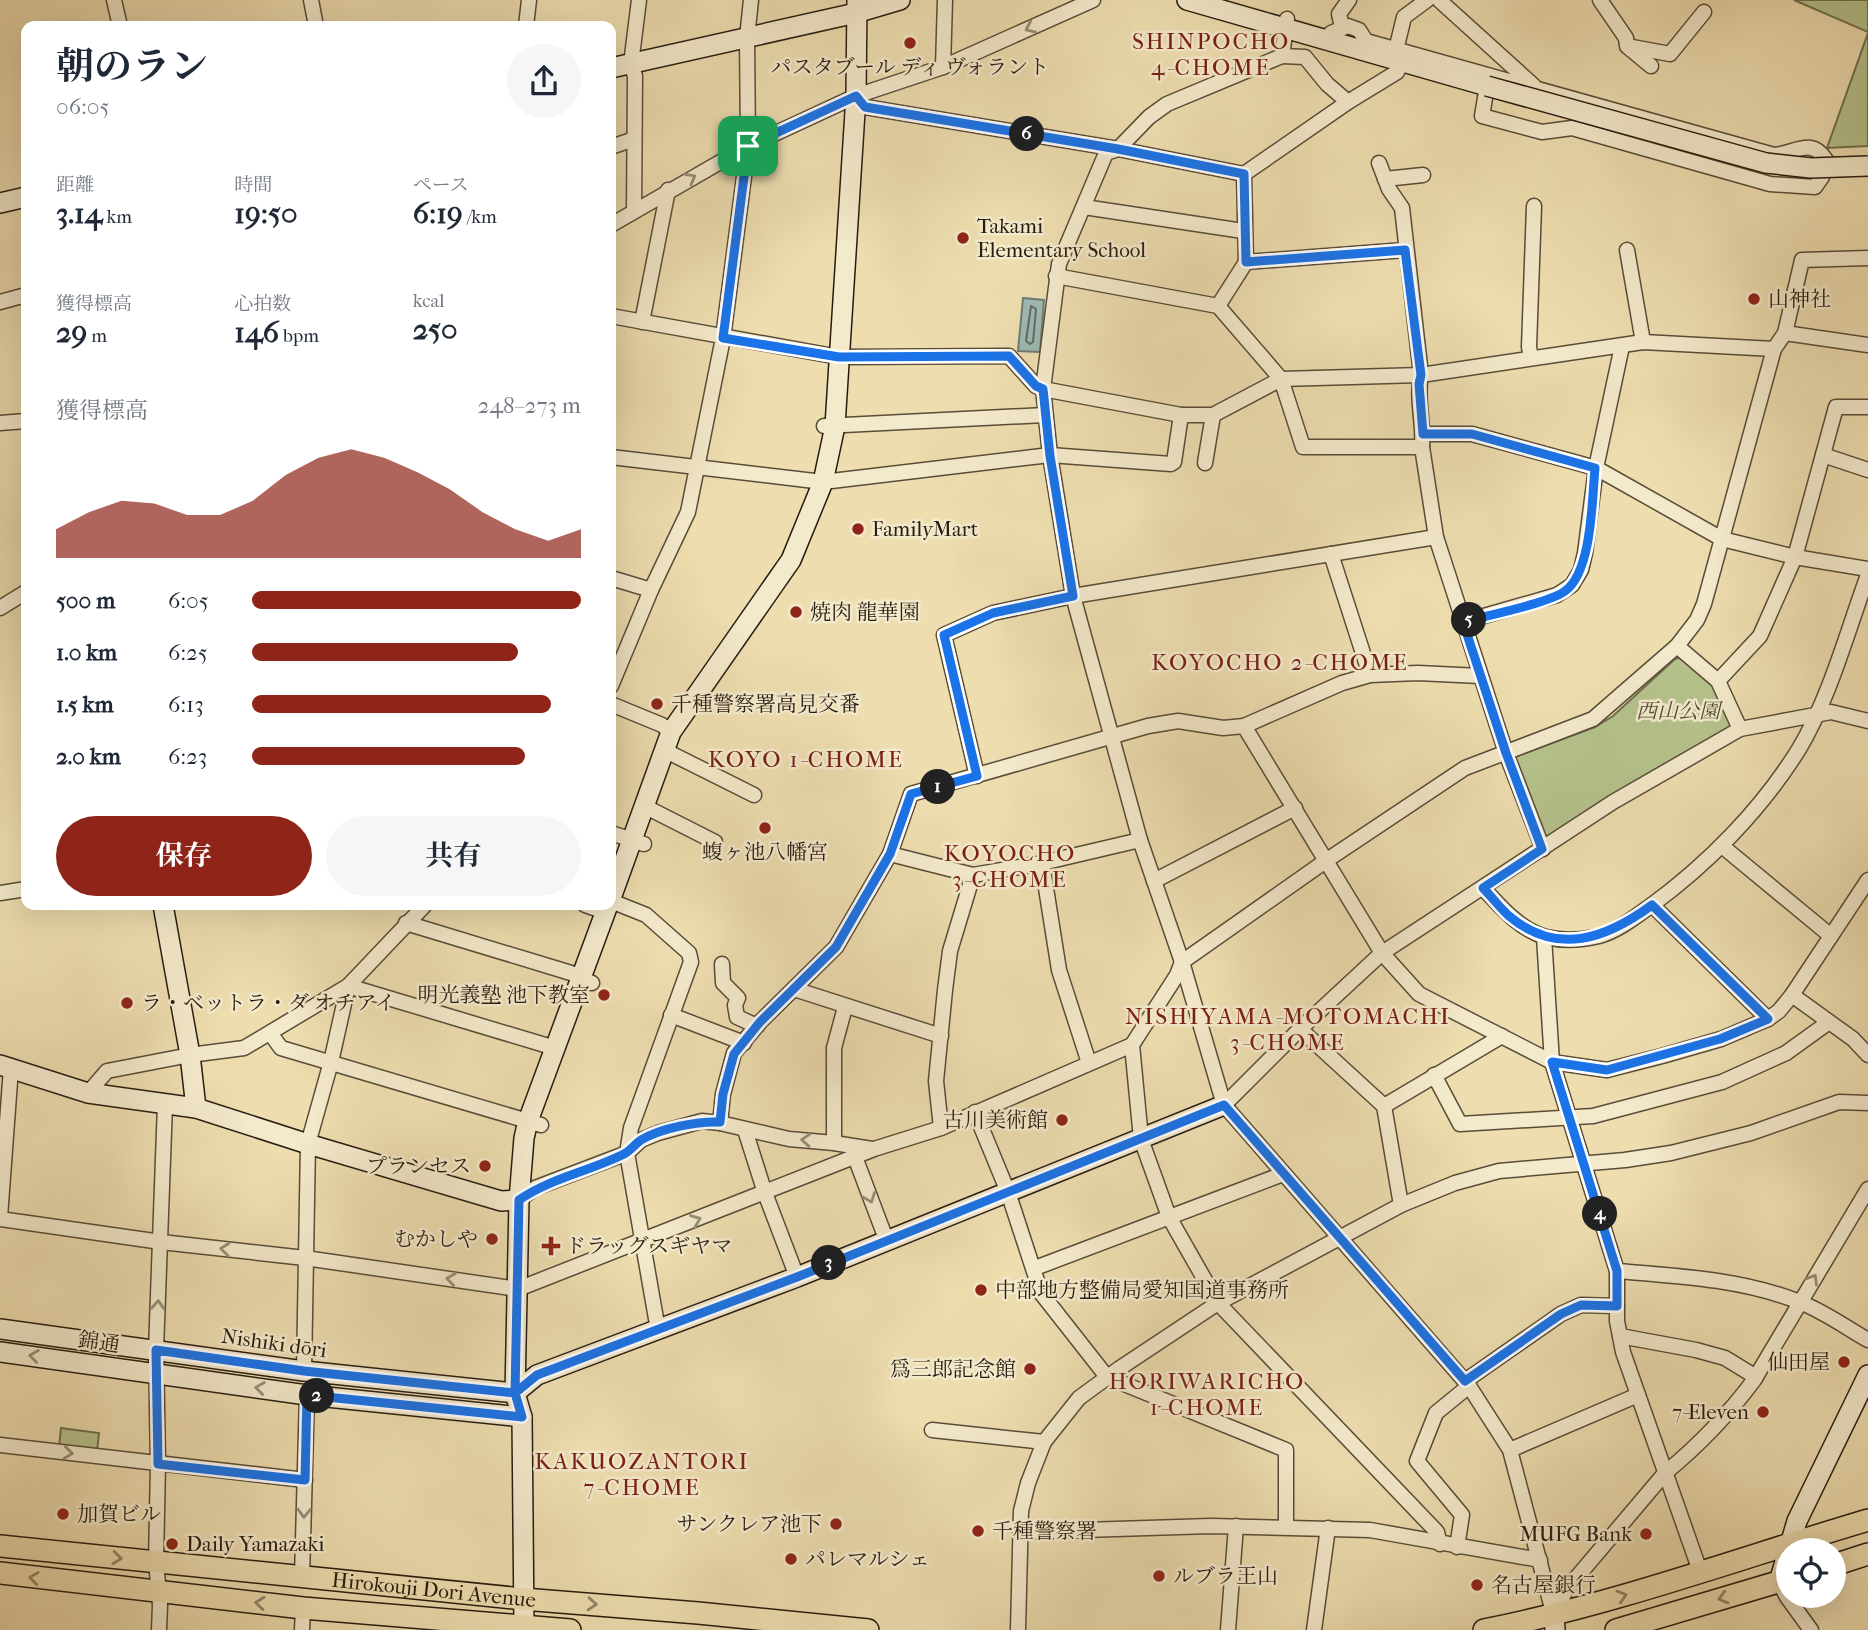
<!DOCTYPE html>
<html lang="ja">
<head>
<meta charset="utf-8">
<style>
  :root { --surface:#fff; --page:#f6f6f7; --text:#1f2937; --muted:#747a83; --accent:#8f2418 }
  body { margin:0; font-family:"IM FELL French Canon","Noto Serif JP",serif; background:var(--page); color:var(--text); height:100vh; display:flex; flex-direction:column; font-size:26px; white-space:nowrap }
  * { box-sizing:border-box; margin:0 }
  p { font-size:23px; color:var(--muted) }
  .icon { flex:none; width:38px; height:38px; fill:none; stroke:currentColor; stroke-width:2; stroke-linecap:round; stroke-linejoin:round }
  .map { position:relative; flex:1; overflow:hidden }
  .details { position:absolute; left:21px; top:21px; width:595px; height:889px; display:flex; flex-direction:column; background:var(--surface); border-radius:14px; box-shadow:0 7px 28px #0002 }
  .details>* { flex:none }
  .fabs { position:absolute; left:1776px; top:1538px; display:grid; gap:14px }
  .fabs a { display:grid; place-items:center; width:70px; height:70px; border-radius:50%; background:var(--surface); box-shadow:0 7px 28px #0002; font-size:35px }
  .pin { position:absolute; display:grid; place-items:center; width:60px; height:60px; color:#fff; margin:-30px; border-radius:14px; box-shadow:0 4px 10px #0006 }
  .km { position:absolute; width:35px; height:35px; margin:-18px; border-radius:50%; background:#222; color:#fff; font-size:19px; line-height:35px; text-align:center }
  .round { display:grid; place-items:center; flex:none; width:74px; height:74px; border-radius:37px; background:var(--page) }
  .head { display:flex; align-items:center; justify-content:space-between; height:119px; padding:0 35px }
  h1 { font-size:38px; font-weight:700; line-height:52px }
  .stats { display:grid; grid-template-columns:repeat(3,1fr); gap:10px; height:119px; padding:7px 35px }
  .stats div { display:grid; align-content:center }
  .stats b { font-size:30px; font-weight:700 }
  .stats small { font-size:19px; font-weight:400 }
  .stats p { font-size:19px }
  .chart { height:196px; padding:14px 35px }
  .chart p { display:flex; justify-content:space-between }
  .chart svg { width:100%; height:126px; margin-top:7px; fill:var(--accent); opacity:.7 }
  .button { display:flex; gap:14px; margin-top:auto; padding:14px 35px }
  .button a { flex:1; height:80px; border-radius:42px; background:var(--accent); color:#fff; font-size:28px; font-weight:700; line-height:80px; text-align:center }
  .button a+a { background:var(--page); color:var(--text) }
  ul { padding:0 35px; list-style:none; font-size:23px }
  li { display:grid; grid-template-columns:112px 84px 1fr; align-items:center; height:52px }
  li i { height:18px; border-radius:9px; background:var(--accent) }
  .map>svg:first-child { display:block }
  .green { fill:#b5c28c; stroke:#6e6f4e; stroke-width:2 }
  .water { fill:#9cbab4; stroke:#6e7b73; stroke-width:2 }
  .lines { fill:none; stroke-linecap:round; stroke-linejoin:round }
  .shore { stroke:#626b62; stroke-width:2 }
  .street-casing { stroke:#594c38; stroke-width:17 }
  .secondary-casing { stroke:#281c11; stroke-width:22 }
  .primary-casing { stroke:#281c11; stroke-width:24 }
  .street { stroke:#f3e9cb; stroke-width:14 }
  .secondary { stroke:#f3e9cb; stroke-width:19 }
  .primary { stroke:#edddaf; stroke-width:21 }
  .secondary-bridge-casing { stroke:#281c11; stroke-width:22; stroke-linecap:butt }
  .secondary-bridge { stroke:#f3e9cb; stroke-width:19 }
  .oneway { stroke:#988d77 }
  .oneway2 { stroke:#948668 }
  .route-casing { stroke:#fff; stroke-width:14 }
  .route { stroke:#1a73e8; stroke-width:9 }
  .poi-dot { fill:#8f2418; stroke:#f3e9cb; stroke-width:2.5 }
  .labels { text-anchor:middle; dominant-baseline:central; stroke-width:5; stroke-linejoin:round; paint-order:stroke }
  .poi-label { font-size:21px; fill:#281c11; stroke:#f3e9cb; text-anchor:start }
  .park-label { font-size:21px; font-style:italic; fill:#524e36; stroke:#f3e9cb }
  .street-label { font-size:21px; fill:#281c11; stroke:#f3e9cb }
  .neighbourhood-label { font-size:23px; letter-spacing:2px; fill:#7a1f14; stroke:#f3e9cb }
</style>
</head>
<body>
<div class="map">
<svg width="1868" height="1630" viewBox="0 0 1868 1630">
  <rect width="100%" height="100%" fill="#edddaf"/>
  <filter id="stains"><feTurbulence type="fractalNoise" baseFrequency=".00286" numOctaves="4"/><feColorMatrix values="0 0 0 0 .2 0 0 0 0 .09 0 0 0 0 .02 0 0 0 .5 -.17"/></filter>
  <radialGradient id="worn" r=".72"><stop offset=".6" stop-color="#630" stop-opacity="0"/><stop offset="1" stop-color="#630" stop-opacity=".3"/></radialGradient>
  <g class="green">
    <polygon points="1794,0 1868,0 1868,32"/>
    <polygon points="1868,33 1868,146 1827,148"/>
    <polygon points="1683,657 1713,684 1732,720 1730,727 1548,838 1542,836 1514,761 1515,757 1595,727 1613,716 1675,659"/>
    <polygon points="61,1428 99,1433 97,1451 59,1447"/>
  </g>
  <polygon class="water" points="1023,298 1044,300 1040,352 1018,351"/>
  <g class="lines">
    <polygon class="shore" points="1031,306 1036,309 1033,342 1030,344 1026,341"/>
    <g class="street-casing">
      <g id="street">
        <polyline points="114,0 120,26"/>
        <polyline points="311,0 316,26"/>
        <polyline points="1439,0 1534,86"/>
        <polyline points="1600,0 1626,38 1627,46 1670,54 1704,12"/>
        <polyline points="1287,19 1282,56 1167,104 1149,117 1118,149 1106,153 1059,264 1043,389 1050,455 1073,596 1140,840 1182,962 1224,1105 1469,1386 1510,1450 1554,1616"/>
        <polyline points="526,26 529,0"/>
        <polyline points="1342,27 1339,14 1349,0"/>
        <path d="M1325 40 1331 33 1348 26 1359 30 1366 41 1774 155C1794 154 1811 136 1826 160L1822 177 1815 187 1770 184 1572 128 1542 132 1482 116 1487 86"/>
        <polyline points="1628,47 1651,66"/>
        <polyline points="1396,50 1404,17 1427,0"/>
        <polyline points="1282,56 1305,57 1327,84 1348,102"/>
        <polyline points="943,67 945,0"/>
        <polyline points="856,96 865,107 1118,149 1244,174"/>
        <polyline points="611,147 634,139"/>
        <path d="M1379 163 1389 189 1402 208 1421 375C1416 398 1424 424 1422 447L1436 537 1506 753 1543 849"/>
        <polyline points="1385,179 1423,175"/>
        <polyline points="1084,207 1243,231"/>
        <polyline points="634,211 635,76 631,64 639,0"/>
        <polyline points="611,225 748,146 856,96 943,67 1093,0"/>
        <polyline points="1627,250 1643,342"/>
        <polyline points="1246,262 1405,250"/>
        <polyline points="1056,276 1218,306 1281,379 1303,447 1422,447"/>
        <polyline points="0,302 26,295"/>
        <polyline points="1218,306 1246,262 1244,174 1348,102 1397,72 1402,62"/>
        <polyline points="611,316 839,357 1009,356 1036,386 1043,389 1181,415 1213,415 1281,379 1421,375 1643,342 1774,349"/>
        <polyline points="642,322 668,190"/>
        <polyline points="1785,333 1868,345"/>
        <polyline points="1531,358 1529,347 1534,206"/>
        <polyline points="0,423 26,421"/>
        <polyline points="824,426 1045,415"/>
        <polyline points="1423,434 1472,434 1596,468 1722,539 1795,557 1868,569"/>
        <polyline points="1823,455 1868,470"/>
        <polyline points="611,457 823,482 1050,455 1171,464 1174,462 1181,415"/>
        <polyline points="1205,463 1213,415"/>
        <polyline points="1331,554 1370,675"/>
        <polyline points="611,578 651,590"/>
        <polyline points="0,608 26,592"/>
        <polyline points="1463,622 1557,595 1572,585 1581,570 1585,553 1596,468 1622,346"/>
        <polyline points="1677,646 1718,681 1740,729"/>
        <polyline points="1718,681 1760,636 1795,557 1836,407 1868,407"/>
        <polyline points="611,686 651,590 688,512 723,338 748,146 747,38 751,0"/>
        <polyline points="611,704 662,725 671,732"/>
        <polyline points="1244,726 1382,953 1419,994 1552,1062 1607,1070 1662,1056 1721,1039 1768,1019 1779,1011 1792,995 1868,880"/>
        <polyline points="664,750 754,795"/>
        <polyline points="977,776 944,635 993,613 1073,596 1436,537"/>
        <polyline points="644,806 715,842"/>
        <polyline points="611,833 644,844"/>
        <polyline points="1722,846 1831,936"/>
        <polyline points="890,854 973,875 1042,863 1140,840"/>
        <polyline points="1042,863 1059,970 1089,1063"/>
        <polyline points="1154,881 1295,808"/>
        <path d="M1483 888C1501 907 1520 930 1546 937 1562 941 1582 940 1599 936 1617 931 1634 918 1649 907 1707 865 1761 810 1799 749 1830 697 1847 632 1868 575"/>
        <polyline points="0,893 26,889"/>
        <polyline points="611,901 646,915 689,953 691,962 631,1128 627,1153 658,1330"/>
        <polyline points="585,905 605,912"/>
        <polyline points="1652,905 1768,1019"/>
        <polyline points="406,923 571,973 592,983"/>
        <polyline points="1544,937 1552,1062 1617,1271 1617,1321 1623,1352 1701,1574"/>
        <polyline points="722,964 723,983 738,998 735,1005 737,1017 757,1026"/>
        <polyline points="794,989 941,1036"/>
        <polyline points="1792,995 1853,1039 1868,1055"/>
        <polyline points="671,1015 744,1043"/>
        <polyline points="1300,1029 1384,1106 1401,1205"/>
        <polyline points="270,1033 281,1048 541,1125"/>
        <polyline points="1132,1045 1141,1139 1169,1217 1218,1303 1437,1532 1440,1544"/>
        <polyline points="1434,1075 1460,1124 1593,1116 1722,1082 1786,1053 1829,1022"/>
        <polyline points="88,1093 107,1071 190,1055 244,1048 348,986 425,905"/>
        <polyline points="1224,1105 1300,1029 1382,953 1613,802 1740,729 1831,712 1868,721"/>
        <polyline points="1384,1106 1502,1036"/>
        <polyline points="975,1112 1008,1192 1041,1293 1107,1377 1286,1450 1286,1526"/>
        <polyline points="720,1123 723,1094 734,1053 760,1022 836,947 890,854 911,794 1148,726 1178,721 1223,728 1244,726 1342,683 1370,675 1418,673 1480,676"/>
        <polyline points="941,1128 936,1081 945,990 950,951 973,875"/>
        <polyline points="745,1130 765,1193 797,1277"/>
        <polyline points="834,1143 834,1048 845,1007"/>
        <polyline points="855,1157 886,1239"/>
        <polyline points="519,1200 535,1188 627,1153 641,1140 658,1133 702,1121 720,1123 789,1139 834,1143 872,1149"/>
        <polyline points="0,1217 11,1068"/>
        <polyline points="0,1219 161,1242 305,1258 518,1289 874,1149 941,1128 1132,1045 1177,975 1182,962 1327,860 1465,768 1593,719 1677,646 1697,620 1704,604 1774,349 1785,333 1802,260 1868,258"/>
        <polyline points="1035,1268 1283,1174"/>
        <path d="M1617 1271C1678 1276 1740 1279 1797 1301 1822 1310 1845 1327 1868 1340"/>
        <polyline points="1620,1336 1696,1350 1725,1358 1756,1377"/>
        <polyline points="304,1371 308,1144 331,1062 348,986 555,1048"/>
        <polyline points="1465,1381 1561,1314 1581,1305 1617,1306"/>
        <polyline points="932,1430 1044,1442"/>
        <polyline points="0,1445 305,1480"/>
        <polyline points="1510,1450 1638,1395"/>
        <polyline points="1020,1532 1211,1526 1370,1530 1540,1560"/>
        <polyline points="1457,1547 1462,1515 1417,1461 1436,1413 1469,1386"/>
        <polyline points="302,1577 307,1395"/>
        <polyline points="1779,1582 1787,1597 1811,1630"/>
        <path d="M1554 1616 1566 1590 1665 1473C1698 1446 1728 1415 1754 1380L1868 1189"/>
        <polyline points="159,1630 160,1605 156,1562 158,1464 156,1350 165,1104"/>
        <polyline points="302,1630 303,1608"/>
        <polyline points="1018,1630 1021,1511 1028,1483 1044,1442 1079,1398 1120,1368 1218,1303 1401,1205 1455,1183 1499,1171 1625,1160 1671,1153 1751,1133 1839,1102 1868,1103"/>
        <polyline points="1228,1630 1236,1526"/>
        <polyline points="1314,1630 1328,1528"/>
      </g>
    </g>
    <g class="secondary-casing">
      <g id="secondary">
        <polyline points="1187,0 1487,86"/>
        <polyline points="611,68 856,13 900,0"/>
        <polyline points="0,203 26,197"/>
        <polyline points="611,898 671,732 791,560 823,482 835,426 856,96 857,0"/>
        <polyline points="163,905 190,1055 196,1108"/>
        <polyline points="0,1065 88,1093 196,1108 308,1144 501,1201 519,1200"/>
        <polyline points="0,1329 304,1371 515,1393 537,1375 797,1277 1224,1105"/>
        <polyline points="0,1352 307,1395 522,1417"/>
        <polyline points="1779,1582 1797,1521 1868,1375"/>
        <polyline points="1554,1616 1555,1630"/>
        <polyline points="524,1626 522,1417 515,1393 519,1200 524,1138 528,1121 608,905"/>
      </g>
    </g>
    <g class="primary-casing">
      <g id="primary">
        <path id="s1" d="M0 1546 523 1599 698 1613 868 1630"/>
        <polyline points="1834,1565 1868,1554"/>
        <polyline points="0,1573 303,1608 570,1630"/>
        <path d="M1484 1630C1615 1604 1740 1558 1868 1520"/>
        <polyline points="1616,1630 1788,1579"/>
      </g>
    </g>
    <use href="#street" class="street"/>
    <use href="#secondary" class="secondary"/>
    <use href="#primary" class="primary"/>
    <g class="secondary-bridge-casing">
      <polyline id="secondary-bridge" points="1487,86 1766,163 1811,168 1868,166"/>
    </g>
    <use href="#secondary-bridge" class="secondary-bridge"/>
  </g>
  <defs><path id="oneway-chevron" d="M-2-3.5L2.5 0L-2 3.5" fill="none" stroke-width="1.6" stroke-linecap="round" stroke-linejoin="round" transform="scale(1.75)"/></defs>
  <g class="oneway">
    <use href="#oneway-chevron" transform="translate(1030 28) rotate(156)"/>
    <use href="#oneway-chevron" transform="translate(691 178) rotate(-29)"/>
    <use href="#oneway-chevron" transform="translate(806 1140) rotate(-176)"/>
    <use href="#oneway-chevron" transform="translate(870 1198) rotate(69)"/>
    <use href="#oneway-chevron" transform="translate(696 1220) rotate(-22)"/>
    <use href="#oneway-chevron" transform="translate(225 1249) rotate(-174)"/>
    <use href="#oneway-chevron" transform="translate(451 1279) rotate(-172)"/>
    <use href="#oneway-chevron" transform="translate(1813 1279) rotate(-59)"/>
    <use href="#oneway-chevron" transform="translate(158 1305) rotate(-87)"/>
    <use href="#oneway-chevron" transform="translate(34 1356) rotate(-172)"/>
    <use href="#oneway-chevron" transform="translate(260 1388) rotate(-172)"/>
    <use href="#oneway-chevron" transform="translate(68 1453) rotate(7)"/>
    <use href="#oneway-chevron" transform="translate(304 1513) rotate(92)"/>
  </g>
  <g class="oneway2">
    <use href="#oneway-chevron" transform="translate(117 1558) rotate(6)"/>
    <use href="#oneway-chevron" transform="translate(34 1578) rotate(-173)"/>
    <use href="#oneway-chevron" transform="translate(1622 1596) rotate(-16)"/>
    <use href="#oneway-chevron" transform="translate(1723 1598) rotate(164)"/>
    <use href="#oneway-chevron" transform="translate(260 1603) rotate(-174)"/>
    <use href="#oneway-chevron" transform="translate(592 1604) rotate(4)"/>
  </g>
  <g class="lines">
    <g class="route-casing">
      <path id="route" d="M748 146 723 338 839 357 1009 356 1036 386 1043 389 1050 456 1073 596 993 613 944 635 977 776 911 794 890 854 836 947 760 1022 734 1054 723 1094 720 1122C698 1121 661 1128 641 1140 635 1144 631 1150 624 1154 590 1171 551 1178 519 1200L515 1393 522 1417 307 1395 305 1480 158 1464 156 1350 304 1371 515 1393 537 1375 797 1277 1224 1105 1465 1381 1561 1314 1581 1305 1617 1306V1271L1552 1062 1607 1070 1720 1039 1768 1019 1652 905C1607 938 1558 957 1509 916 1500 908 1492 897 1483 888L1542 849 1506 753 1463 622C1485 616 1549 603 1565 591 1592 572 1592 499 1595 468L1472 434H1423L1419 384 1421 375 1405 250 1246 262 1244 174 1118 149 865 107 856 96 748 146"/>
    </g>
    <use href="#route" class="route"/>
  </g>
  <g class="poi-dot">
    <circle cx="910" cy="43" r="7"/>
    <circle cx="963" cy="238" r="7"/>
    <circle cx="1754" cy="299" r="7"/>
    <circle cx="858" cy="529" r="7"/>
    <circle cx="796" cy="612" r="7"/>
    <circle cx="657" cy="704" r="7"/>
    <circle cx="765" cy="828" r="7"/>
    <circle cx="604" cy="995" r="7"/>
    <circle cx="127" cy="1003" r="7"/>
    <circle cx="1062" cy="1120" r="7"/>
    <circle cx="485" cy="1166" r="7"/>
    <circle cx="492" cy="1239" r="7"/>
    <path d="M547.5 1235.5h7v7h7v7h-7v7h-7v-7h-7v-7h7z"/>
    <circle cx="981" cy="1290" r="7"/>
    <circle cx="1844" cy="1362" r="7"/>
    <circle cx="1030" cy="1369" r="7"/>
    <circle cx="1763" cy="1412" r="7"/>
    <circle cx="63" cy="1514" r="7"/>
    <circle cx="836" cy="1524" r="7"/>
    <circle cx="978" cy="1531" r="7"/>
    <circle cx="1646" cy="1534" r="7"/>
    <circle cx="172" cy="1544" r="7"/>
    <circle cx="791" cy="1559" r="7"/>
    <circle cx="1159" cy="1576" r="7"/>
    <circle cx="1477" cy="1585" r="7"/>
  </g>
  <g class="labels">
    <g class="poi-label">
      <text x="910" y="67" text-anchor="middle">パスタブール ディ ヴォラント</text>
      <text x="977" y="226">Takami<tspan x="977" dy="24">Elementary School</tspan></text>
      <text x="1768" y="299">山神社</text>
      <text x="872" y="529">FamilyMart</text>
      <text x="810" y="612">焼肉 龍華園</text>
      <text x="671" y="704">千種警察署高見交番</text>
      <text x="765" y="852" text-anchor="middle">蝮ヶ池八幡宮</text>
      <text x="590" y="995" text-anchor="end">明光義塾 池下教室</text>
      <text x="141" y="1003">ラ・ベットラ・ダ オチアイ</text>
      <text x="1048" y="1120" text-anchor="end">古川美術館</text>
      <text x="471" y="1166" text-anchor="end">プランセス</text>
      <text x="478" y="1239" text-anchor="end">むかしや</text>
      <text x="565" y="1246">ドラッグスギヤマ</text>
      <text x="995" y="1290">中部地方整備局愛知国道事務所</text>
      <text x="1830" y="1362" text-anchor="end">仙田屋</text>
      <text x="1016" y="1369" text-anchor="end">爲三郎記念館</text>
      <text x="1749" y="1412" text-anchor="end">7-Eleven</text>
      <text x="77" y="1514">加賀ビル</text>
      <text x="822" y="1524" text-anchor="end">サンクレア池下</text>
      <text x="992" y="1531">千種警察署</text>
      <text x="1632" y="1534" text-anchor="end">MUFG Bank</text>
      <text x="186" y="1544">Daily Yamazaki</text>
      <text x="805" y="1559">パレマルシェ</text>
      <text x="1173" y="1576">ルブラ王山</text>
      <text x="1491" y="1585">名古屋銀行</text>
    </g>
    <g class="park-label">
      <text x="1678" y="711">西山公園</text>
    </g>
    <g class="street-label">
      <text transform="translate(99 1342) rotate(8)">錦通</text>
      <text transform="translate(274 1343) rotate(8)">Nishiki dōri</text>
      <text stroke="none"><textPath href="#s1" startOffset="436">Hirokouji Dori Avenue</textPath></text>
    </g>
    <g class="neighbourhood-label">
      <text x="1211" y="41">SHINPOCHO<tspan x="1211" dy="26">4-CHOME</tspan></text>
      <text x="1280" y="662">KOYOCHO 2-CHOME</text>
      <text x="806" y="759">KOYO 1-CHOME</text>
      <text x="1010" y="853">KOYOCHO<tspan x="1010" dy="26">3-CHOME</tspan></text>
      <text x="1288" y="1016">NISHIYAMA-MOTOMACHI<tspan x="1288" dy="26">3-CHOME</tspan></text>
      <text x="1207" y="1381">HORIWARICHO<tspan x="1207" dy="26">1-CHOME</tspan></text>
      <text x="642" y="1461">KAKUOZANTORI<tspan x="642" dy="26">7-CHOME</tspan></text>
    </g>
  </g>
  <rect width="100%" height="100%" filter="url(#stains)"/>
  <rect width="100%" height="100%" fill="url(#worn)"/>
</svg>
<div class="fabs">
<a><svg class="icon" aria-label="locate" viewBox="0 0 24 24"><circle cx="12" cy="12" r="6"/><path d="M12 2v4M12 18v4M2 12h4M18 12h4"/></svg></a>
</div>
<div class="pin" style="left:748px;top:146px;background:#1e9e55"><svg class="icon" aria-label="arrive" viewBox="0 0 24 24"><path d="M6 21V4h12l-3 4 3 4H6"/></svg></div>
<b class="km" style="left:938px;top:787px">1</b>
<b class="km" style="left:317px;top:1396px">2</b>
<b class="km" style="left:829px;top:1263px">3</b>
<b class="km" style="left:1600px;top:1214px">4</b>
<b class="km" style="left:1469px;top:620px">5</b>
<b class="km" style="left:1027px;top:134px">6</b>
<section class="details">
<div class="head"><div><h1>朝のラン</h1><p>06:05</p></div><a class="round"><svg class="icon" aria-label="share" viewBox="0 0 24 24"><path d="M12 15V3M7 8l5-5 5 5M5 13v7h14v-7"/></svg></a></div>
<div class="stats">
<div><p>距離</p><b>3.14<small> km</small></b></div>
<div><p>時間</p><b>19:50</b></div>
<div><p>ペース</p><b>6:19<small> /km</small></b></div>
</div>
<div class="stats">
<div><p>獲得標高</p><b>29<small> m</small></b></div>
<div><p>心拍数</p><b>146<small> bpm</small></b></div>
<div><p>kcal</p><b>250</b></div>
</div>
<div class="chart"><p><span>獲得標高</span>248–273 m</p>
<svg viewBox="0 0 160 44" preserveAspectRatio="none"><path d="M0 44V34L10 28L20 24L30 25L40 29L50 29L60 24L70 15L80 9L90 6L100 9L110 14L120 20L130 28L140 34L150 38L160 34V44z"/></svg>
</div>
<ul>
<li><b>500 m</b>6:05<i style="width:100%"></i></li>
<li><b>1.0 km</b>6:25<i style="width:81%"></i></li>
<li><b>1.5 km</b>6:13<i style="width:91%"></i></li>
<li><b>2.0 km</b>6:23<i style="width:83%"></i></li>
</ul>
<div class="button"><a>保存</a><a>共有</a></div>
</section>
</div>
</body>
</html>
